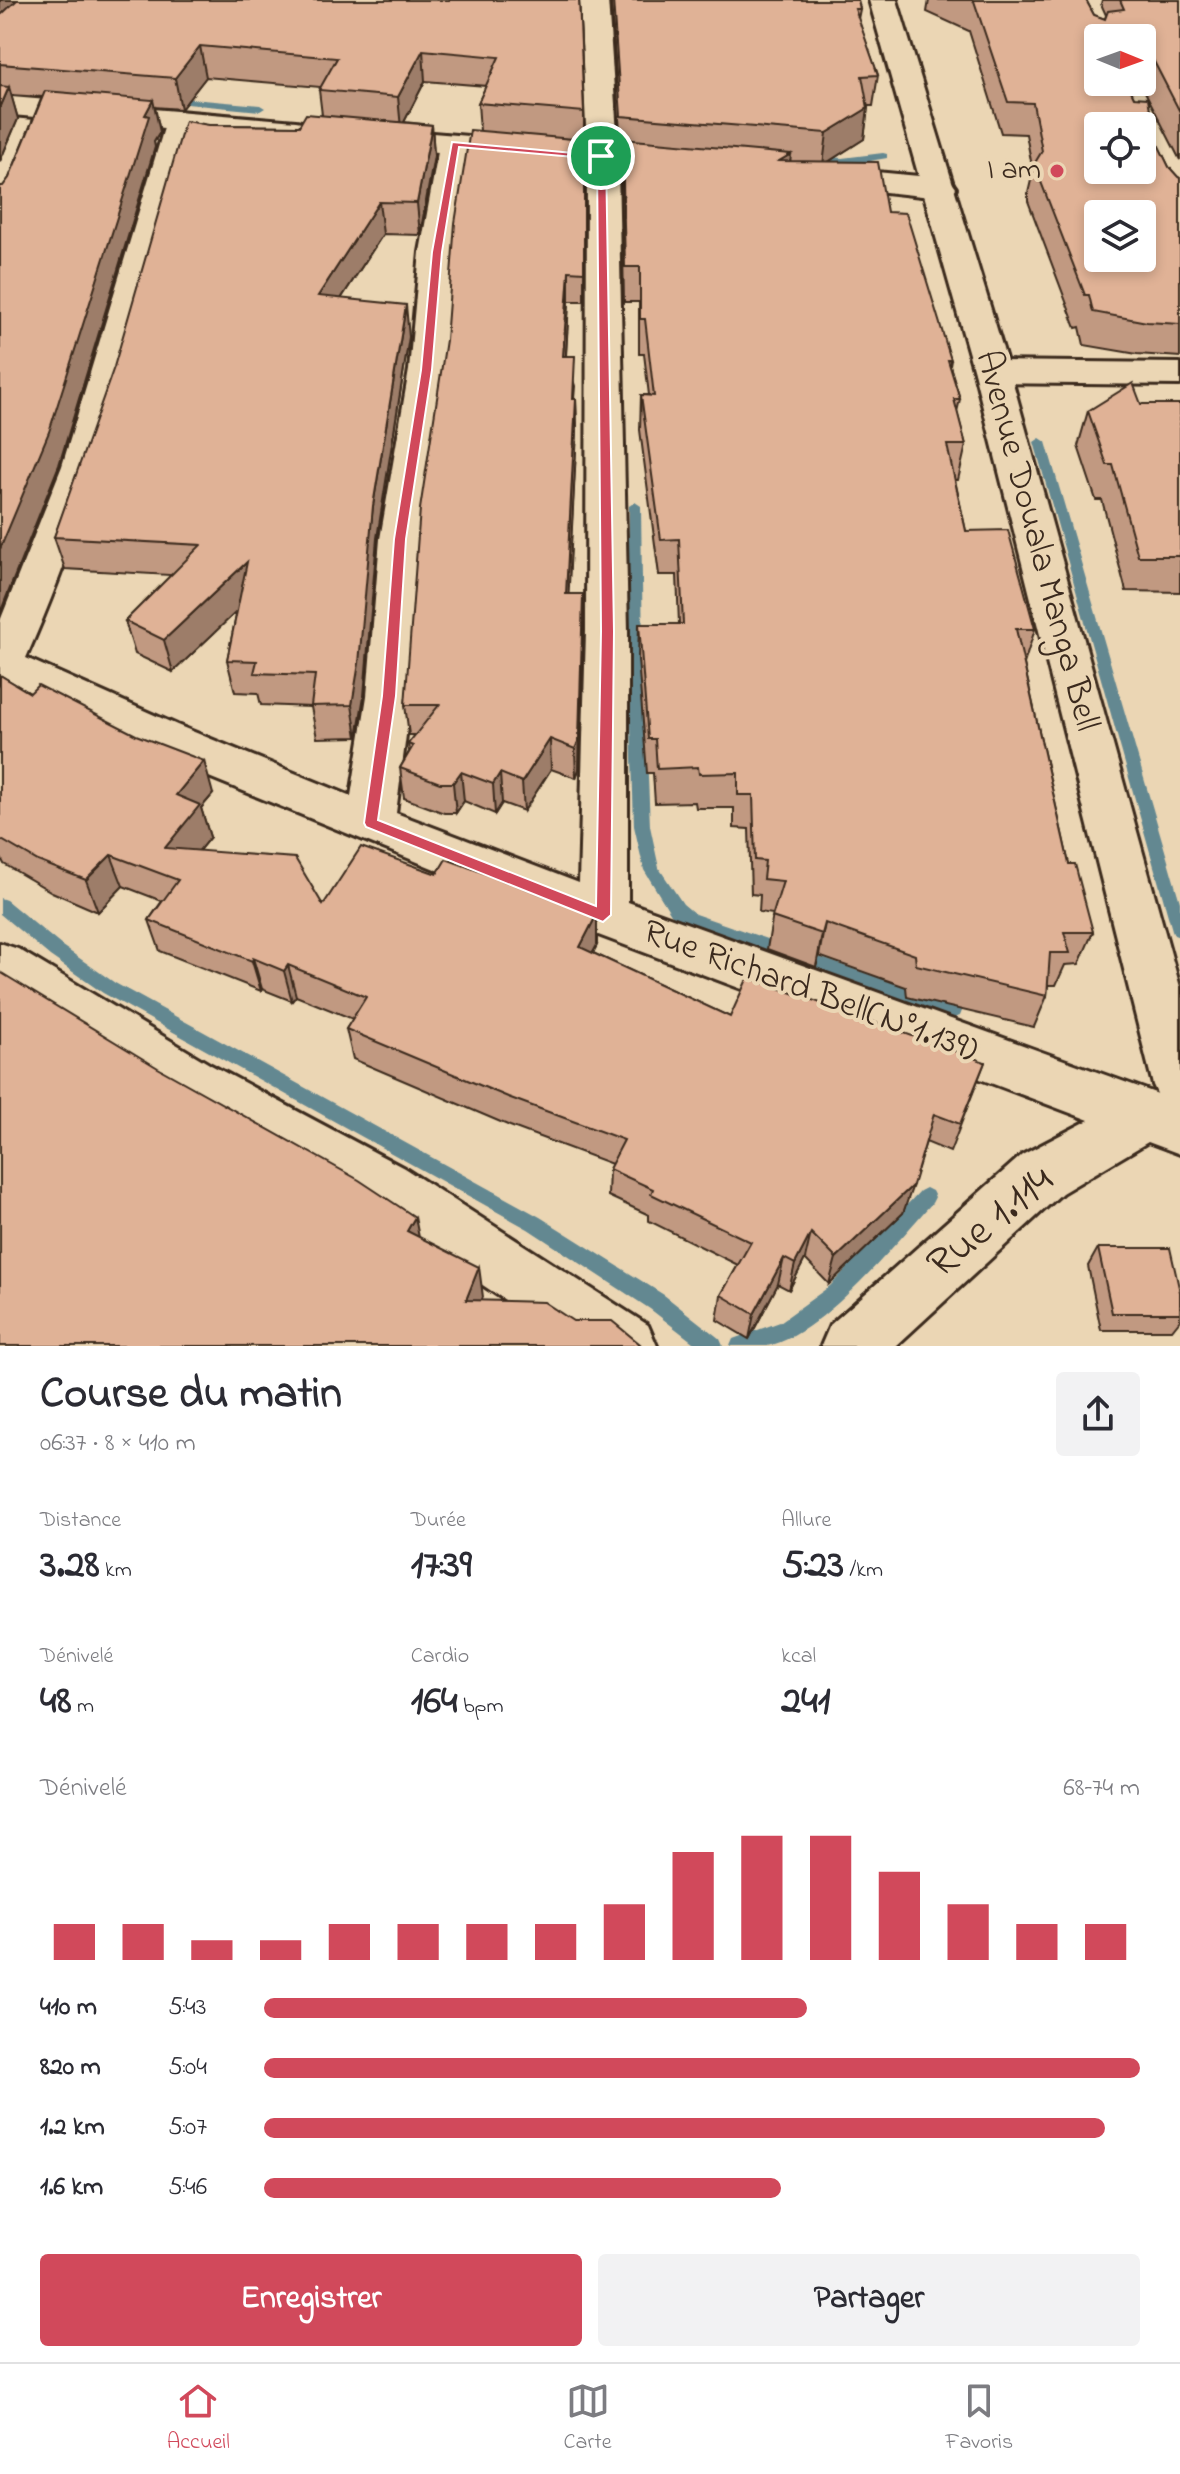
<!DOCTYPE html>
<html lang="fr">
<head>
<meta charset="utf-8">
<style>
  :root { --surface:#fff; --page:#f2f2f3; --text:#2b2b33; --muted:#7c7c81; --line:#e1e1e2; --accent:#d1495b }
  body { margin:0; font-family:"Indie Flower",sans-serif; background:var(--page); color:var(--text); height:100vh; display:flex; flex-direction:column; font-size:30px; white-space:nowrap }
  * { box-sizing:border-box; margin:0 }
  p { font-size:26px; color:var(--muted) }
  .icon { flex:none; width:44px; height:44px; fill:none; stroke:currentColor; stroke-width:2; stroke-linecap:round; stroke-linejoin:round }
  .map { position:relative; height:1346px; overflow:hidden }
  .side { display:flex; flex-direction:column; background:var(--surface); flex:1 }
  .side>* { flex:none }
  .needle { width:52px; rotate:91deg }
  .fabs { position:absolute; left:1084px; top:24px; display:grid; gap:16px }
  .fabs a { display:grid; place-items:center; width:72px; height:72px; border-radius:8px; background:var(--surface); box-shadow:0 4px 12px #0003; font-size:40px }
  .pin { position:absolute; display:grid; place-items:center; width:68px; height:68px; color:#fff; margin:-34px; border:4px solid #fff; border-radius:50%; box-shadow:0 2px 8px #0007 }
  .round { display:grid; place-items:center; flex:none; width:84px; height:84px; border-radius:8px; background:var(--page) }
  .headline { display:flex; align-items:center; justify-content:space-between; height:136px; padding:0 40px }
  h1 { font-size:44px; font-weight:800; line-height:60px }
  .stats { display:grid; grid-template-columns:repeat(3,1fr); gap:12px; height:136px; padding:8px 40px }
  .stats div { display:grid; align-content:center }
  .stats b { font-size:40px; font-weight:800 }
  .stats small { font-size:22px; font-weight:400 }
  .stats p { font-size:22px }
  .chart { height:224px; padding:16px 40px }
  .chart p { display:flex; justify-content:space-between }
  .chart svg { width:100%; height:144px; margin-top:8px; stroke:var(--accent); stroke-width:6 }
  .button { display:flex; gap:16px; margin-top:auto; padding:16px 40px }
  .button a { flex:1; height:92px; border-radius:8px; background:var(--accent); color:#fff; font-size:32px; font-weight:800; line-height:92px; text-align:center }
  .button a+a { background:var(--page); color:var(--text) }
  ul { padding:0 40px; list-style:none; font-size:26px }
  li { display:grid; grid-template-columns:128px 96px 1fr; align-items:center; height:60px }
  li i { height:20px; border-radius:10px; background:var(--accent) }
  .menu { display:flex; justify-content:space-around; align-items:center; height:112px; border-top:2px solid var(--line); background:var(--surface); font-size:22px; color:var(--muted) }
  .menu a { display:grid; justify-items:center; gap:4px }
  .menu .selected { color:var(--accent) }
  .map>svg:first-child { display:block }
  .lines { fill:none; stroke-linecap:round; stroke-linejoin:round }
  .stream { fill:#638891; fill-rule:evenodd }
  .street-casing { stroke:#3b2a1e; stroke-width:6 }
  .secondary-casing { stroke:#3b2a1e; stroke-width:6 }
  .street { fill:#ebd6b4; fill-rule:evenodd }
  .secondary { fill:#ebd6b4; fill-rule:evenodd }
  .wall { fill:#c19981; stroke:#3b2a1e; stroke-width:2 }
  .shaded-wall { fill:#9d7d69; stroke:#3b2a1e; stroke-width:2 }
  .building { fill:#e0b296; stroke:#3b2a1e; stroke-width:2; fill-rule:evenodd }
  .route { fill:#d1495b; stroke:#fff; stroke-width:2; fill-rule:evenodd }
  .poi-dot { fill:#d1495b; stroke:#ebd6b4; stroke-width:3 }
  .labels { text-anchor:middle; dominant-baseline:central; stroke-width:8; stroke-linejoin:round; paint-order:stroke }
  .far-poi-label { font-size:30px; fill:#3b2a1e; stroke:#ebd6b4; text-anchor:end }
  .street-label { font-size:36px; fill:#3b2a1e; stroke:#ebd6b4 }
  .near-street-label { font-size:44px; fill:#3b2a1e; stroke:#ebd6b4 }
</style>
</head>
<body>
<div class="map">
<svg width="1180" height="1346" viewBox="0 0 1180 1346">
  <rect width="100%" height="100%" fill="#ebd6b4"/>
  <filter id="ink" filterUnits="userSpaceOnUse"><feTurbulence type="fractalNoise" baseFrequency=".0125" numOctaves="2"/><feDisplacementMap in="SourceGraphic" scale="16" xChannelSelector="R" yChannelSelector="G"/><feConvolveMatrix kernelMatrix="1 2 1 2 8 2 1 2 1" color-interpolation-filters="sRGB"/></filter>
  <g filter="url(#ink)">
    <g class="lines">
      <g class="stream">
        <polygon points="169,97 260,105 265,108 260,111 166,102 166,98"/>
        <path d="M883 153 887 154V158C864 162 827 170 807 159L812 156 842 158Z"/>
        <polygon points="1040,438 1046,442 1180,902 1180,937 1174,935 1172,930 1034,442"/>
        <polygon points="635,502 641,506 643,655 650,826 659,868 683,904 695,914 960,1006 962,1011 960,1016 954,1018 683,924 671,914 644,870 634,826 629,655 629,506"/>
        <polygon points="0,898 6,900 62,946 115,983 540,1217 664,1295 720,1339 723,1346 698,1346 650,1309 528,1229 103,993 50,956 0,914"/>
        <path d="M926 1188 932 1191 935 1197 932 1203C896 1243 820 1337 767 1346 756 1346 742 1346 730 1346L733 1339 780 1322 830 1286 920 1191Z"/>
      </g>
      <g class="street-casing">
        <g id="street">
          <path d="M580 0H608L618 149 694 157 699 164 694 171 683 173 618 168 628 631V902L1180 1102V1154L1148 1142 1062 1193 896 1346H821L830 1325 1022 1155 1089 1120 585 930 199 773 0 684V621L62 466 164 128 0 114V96L296 121 307 123 311 130 307 137 296 139 194 131C146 309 101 488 26 658L177 725 351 796 367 696 380 539 409 370 420 252 438 152 362 144 358 137 362 130 373 128 587 146ZM469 155 587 165 586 631 579 883 396 813 411 696 420 539 445 370 454 252Z"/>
          <polygon points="823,167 940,178 951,181 956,188 951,195 940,198 812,184 807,177 812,170"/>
          <polygon points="992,361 1180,363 1180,385 992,383 979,380 974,372 979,364"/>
          <polygon points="0,943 18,949 211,1065 404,1168 648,1325 657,1346 574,1346 364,1206 173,1099 0,992"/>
        </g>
      </g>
      <g class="secondary-casing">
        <polygon id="secondary" points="869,0 897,0 1010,372 1180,987 1180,1110 1161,1102 1153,1085 974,372"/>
      </g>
      <use href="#street" class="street"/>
      <use href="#secondary" class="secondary"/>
    </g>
    <g class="wall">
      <polygon points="0,0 579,0 584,112 584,301 569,301 566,356 575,386 574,399 576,399 577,430 568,594 583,624 579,769 576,778 551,769 524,811 502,803 495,814 464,801 456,813 444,813 404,798 400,768 409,752 408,744 415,735 409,735 405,705 480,131 478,103 486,86 425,81 404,122 432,125 434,156 420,235 383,234 341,299 409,337 377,538 364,696 357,737 317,738 311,707 261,705 258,693 235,692 227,660 237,611 173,672 135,654 125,621 171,575 65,569 54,537 209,125 299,126 322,115 319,90 321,87 206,77 181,109 155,107 160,132 154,142 155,147 59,465 0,613 0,186 3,186 9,178 42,97 11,95 18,119 0,161"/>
      <polygon points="611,0 858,0 860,9 858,19 878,75 873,106 868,106 864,139 828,162 887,212 951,360 950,366 960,399 957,412 966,445 958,480 955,480 966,531 1035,629 1024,664 1069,864 1093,932 1079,964 1065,965 1056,985 1048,985 1047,996 1034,1027 907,997 906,987 819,956 816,967 767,949 773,914 759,912 760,895 751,894 749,829 734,828 734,808 696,808 695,802 655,803 653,773 647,773 638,659 639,624 679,624 677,575 659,575 640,430 641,395 649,395 644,354 639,354 639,302 624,302 621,147"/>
      <polygon points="929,0 1086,0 1094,15 1105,19 1106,15 1101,4 1102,0 1180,0 1180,160 1140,82 1142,82 1142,38 1098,38 1134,97 1169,167 1178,177 1180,178 1180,357 1137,354 1084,345 1080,327 1076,328 1028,201 1028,193 1033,172 1026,134 1001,133 969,31 927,12"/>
      <polygon points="1141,404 1180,404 1180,592 1126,591 1102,500 1096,500 1078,446 1088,411"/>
      <polygon points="0,675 30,693 213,794 201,808 210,837 199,850 323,905 597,945 593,953 730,1017 985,1062 950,1152 926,1142 903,1213 829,1284 805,1259 789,1290 778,1284 749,1339 717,1320 721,1295 738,1265 649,1221 649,1215 608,1196 609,1169 612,1164 510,1126 353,1059 346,1029 353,1019 296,996 292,1001 262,989 261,991 160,951 149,920 162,901 123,886 98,912 52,892 4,864 0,856"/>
      <polygon points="1098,1248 1180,1292 1180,1320 1172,1330 1101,1330 1088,1266"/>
    </g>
    <g class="shaded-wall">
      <polygon points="0,0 18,0 0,16"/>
      <polygon points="200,46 206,77 181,109 175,78"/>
      <polygon points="423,50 425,81 401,128 398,97"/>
      <polygon points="9,87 18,119 0,161 0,108"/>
      <polygon points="153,100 160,132 154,142 155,147 59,465 0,613 0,549 145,115"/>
      <polygon points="868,108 864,139 823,165 827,133"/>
      <polygon points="432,125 434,156 420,235 417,203"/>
      <polygon points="791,154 788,187 779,161"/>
      <polygon points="379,202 383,234 322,328 318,296"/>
      <polygon points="569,271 569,301 564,386 563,356"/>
      <polygon points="406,305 409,337 377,538 364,696 357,737 352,705 373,506"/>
      <polygon points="576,399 577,430 567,624 566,594"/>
      <polygon points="247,562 254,595 173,672 164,640"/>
      <polygon points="583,594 579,769 576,778 575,749"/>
      <polygon points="550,739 551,769 524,811 522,782"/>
      <polygon points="204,761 213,794 201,808 210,837 176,879 165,848 176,795"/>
      <polygon points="461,772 464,801 456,813 453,783"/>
      <polygon points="500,773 502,803 495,814 493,784"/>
      <polygon points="111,855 123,886 98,912 86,880"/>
      <polygon points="597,914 597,945 580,977 580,947"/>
      <polygon points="825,923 819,956 816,967 822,934"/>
      <polygon points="253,958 262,989 261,991 252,961"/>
      <polygon points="288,965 296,996 292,1001 284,971"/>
      <polygon points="913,1185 903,1213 829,1284 836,1258"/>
      <polygon points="415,1217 421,1248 407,1231"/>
      <polygon points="811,1233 805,1259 789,1290 795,1264"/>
      <polygon points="784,1258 778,1284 749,1339 754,1314"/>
      <polygon points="479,1267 483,1297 470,1328 466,1300"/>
    </g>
    <g class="building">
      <polygon points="17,0 579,0 584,112 478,103 499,57 423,50 398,97 319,90 337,58 200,46 175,78 0,64 0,15 2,14"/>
      <polygon points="613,0 858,0 860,9 855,9 878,75 862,76 868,108 827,133 621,116"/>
      <path d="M972 0H1086L1094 15 1105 19 1108 11 1124 9 1120 0H1180V112L1148 50H1142V38H1098V82H1127L1134 97 1148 98 1155 138 1169 167 1178 177 1180 178V324L1147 322 1093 312 1089 295H1085L1036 169V161L1042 151 1033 103 1008 102 974 1ZM1098 126H1142V170H1098ZM1098 214H1142V258H1098Z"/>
      <polygon points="0,86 9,87 0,108"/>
      <polygon points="45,91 153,100 145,115 149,116 49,432 0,549 0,186 3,186 9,178"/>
      <polygon points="306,114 432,125 417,203 379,202 318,296 406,305 373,506 359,663 352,705 311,706 315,675 254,673 257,661 227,660 247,562 164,640 125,621 201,545 54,537 114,367 185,121 209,125 299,126"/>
      <polygon points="470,130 584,140 584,272 569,271 563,356 575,356 573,399 576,399 566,594 583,594 579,739 575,749 550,739 522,782 500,773 493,784 461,772 453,783 440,783 400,768 413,746 408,744 439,705 405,705 420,509 446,340 455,223"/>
      <polygon points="622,139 791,154 779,161 878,162 887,212 906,213 951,360 948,360 960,399 954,399 966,445 947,445 966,531 1008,530 1035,629 1016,629 1069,864 1075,864 1093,932 1064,932 1070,953 1050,953 1047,996 916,965 915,955 825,923 822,934 772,917 783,881 763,879 765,861 755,860 753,795 738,795 738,773 699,774 698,767 657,769 655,739 648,739 639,624 683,624 679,539 661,540 641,395 654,396 645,319 640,319 640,267 625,267"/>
      <polygon points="1133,383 1141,404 1180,404 1180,556 1138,556 1113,465 1107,465 1088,411"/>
      <polygon points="0,675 30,693 38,685 136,735 204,761 176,795 200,805 165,848 295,858 323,905 361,847 437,874 446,859 597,914 580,947 730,1017 748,977 985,1062 960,1124 934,1114 913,1185 836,1258 811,1233 795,1264 784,1258 754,1314 721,1295 751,1242 651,1194 653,1189 609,1169 624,1140 508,1097 346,1029 366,997 288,965 284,971 253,958 252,961 149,920 178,880 111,855 86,880 38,861 0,839"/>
      <polygon points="0,972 158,1068 359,1180 415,1217 407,1231 479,1267 466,1300 544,1302 573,1321 612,1321 640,1344 637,1346 0,1346"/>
      <polygon points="1098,1248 1170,1248 1180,1292 1180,1313 1112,1313"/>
    </g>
  </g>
  <path class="route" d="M452 142 606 156 614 631 611 915 603 922 366 827 364 823 382 696 394 539 421 370 432 252ZM459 147 597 159 601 631 596 906 378 820 396 696 406 539 432 370 442 252Z"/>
  <circle class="poi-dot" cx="1057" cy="171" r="8"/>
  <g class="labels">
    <g class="far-poi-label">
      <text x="1041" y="171">I am</text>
    </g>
    <g class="street-label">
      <text transform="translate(1036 541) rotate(75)">Avenue Douala Manga Bell</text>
      <text transform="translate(810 992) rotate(20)">Rue Richard Bell(N°1.139)</text>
    </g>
    <g class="near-street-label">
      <text transform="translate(991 1223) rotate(-40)">Rue 1.114</text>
    </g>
  </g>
</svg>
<div class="fabs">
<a><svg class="needle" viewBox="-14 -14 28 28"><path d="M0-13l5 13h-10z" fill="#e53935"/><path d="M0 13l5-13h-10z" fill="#7c7c81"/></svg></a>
<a><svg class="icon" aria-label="locate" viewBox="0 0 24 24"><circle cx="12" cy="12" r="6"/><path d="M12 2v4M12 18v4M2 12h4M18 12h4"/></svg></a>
<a><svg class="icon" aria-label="layers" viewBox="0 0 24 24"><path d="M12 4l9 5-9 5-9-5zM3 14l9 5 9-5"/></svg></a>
</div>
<div class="pin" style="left:601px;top:156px;background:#1e9e55"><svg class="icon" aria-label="arrive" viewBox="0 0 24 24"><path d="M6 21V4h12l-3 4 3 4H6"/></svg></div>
</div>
<section class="side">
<div class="headline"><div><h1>Course du matin</h1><p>06:37 · 8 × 410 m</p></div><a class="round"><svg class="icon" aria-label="share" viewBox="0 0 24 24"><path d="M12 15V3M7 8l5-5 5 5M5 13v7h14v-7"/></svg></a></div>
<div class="stats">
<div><p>Distance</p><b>3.28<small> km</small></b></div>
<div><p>Durée</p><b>17:39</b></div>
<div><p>Allure</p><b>5:23<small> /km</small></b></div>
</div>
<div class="stats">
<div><p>Dénivelé</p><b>48<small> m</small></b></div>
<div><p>Cardio</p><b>164<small> bpm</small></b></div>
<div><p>kcal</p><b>241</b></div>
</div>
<div class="chart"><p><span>Dénivelé</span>68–74 m</p>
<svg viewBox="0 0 160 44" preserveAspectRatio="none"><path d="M5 44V33M15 44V33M25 44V38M35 44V38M45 44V33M55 44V33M65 44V33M75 44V33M85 44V27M95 44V11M105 44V6M115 44V6M125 44V17M135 44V27M145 44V33M155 44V33"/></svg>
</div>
<ul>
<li><b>410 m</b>5:43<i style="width:62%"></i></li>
<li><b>820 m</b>5:04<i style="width:100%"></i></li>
<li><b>1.2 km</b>5:07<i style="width:96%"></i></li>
<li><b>1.6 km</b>5:46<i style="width:59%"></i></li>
</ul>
<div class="button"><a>Enregistrer</a><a>Partager</a></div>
</section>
<nav class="menu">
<a class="selected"><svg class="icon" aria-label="home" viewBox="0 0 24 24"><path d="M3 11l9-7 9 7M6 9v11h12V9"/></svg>Accueil</a>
<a><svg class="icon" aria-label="map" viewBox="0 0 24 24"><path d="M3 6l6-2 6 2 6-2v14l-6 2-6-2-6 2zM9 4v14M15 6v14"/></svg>Carte</a>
<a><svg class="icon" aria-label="saved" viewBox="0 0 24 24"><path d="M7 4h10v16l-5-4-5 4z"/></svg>Favoris</a>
</nav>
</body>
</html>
